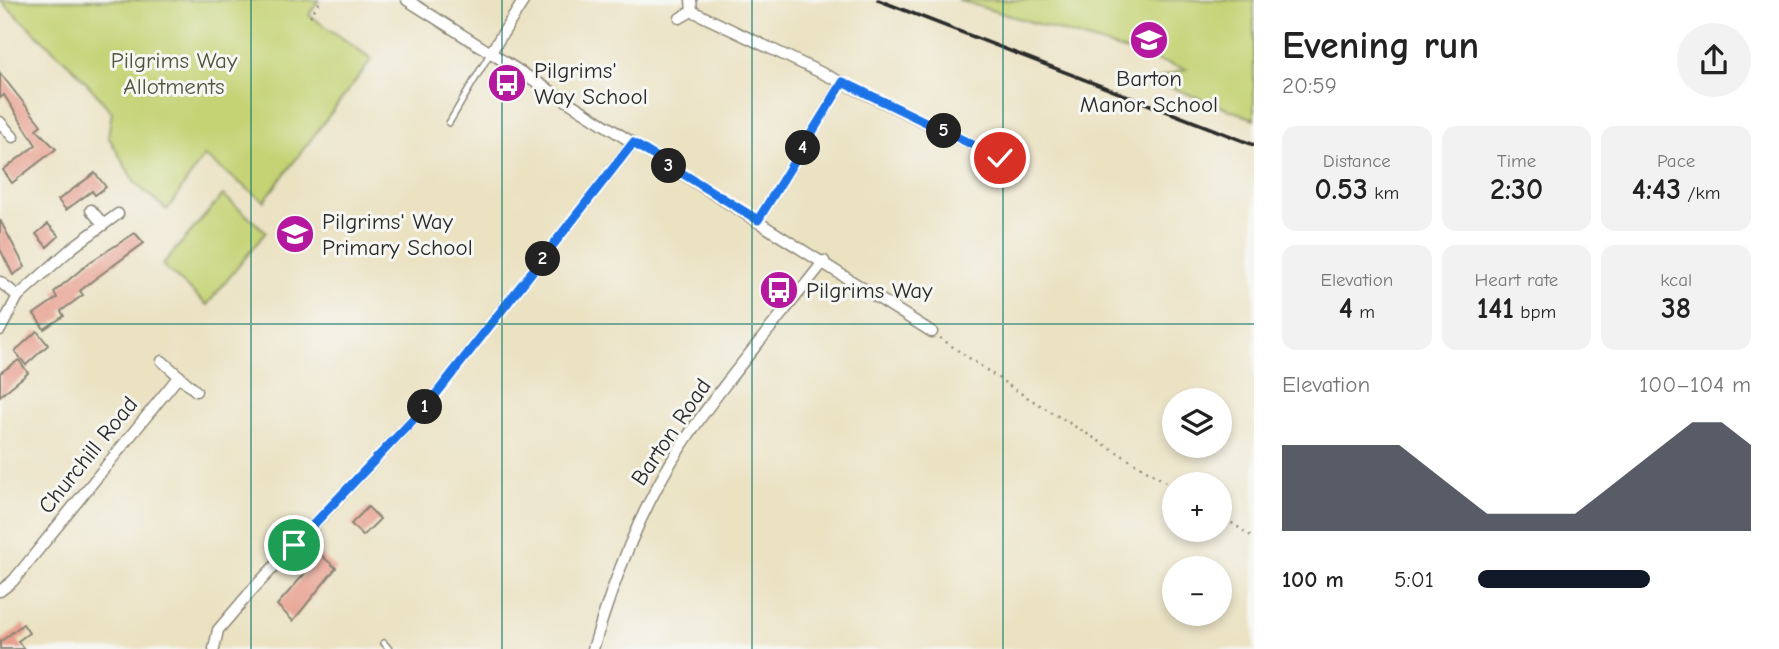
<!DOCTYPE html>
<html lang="en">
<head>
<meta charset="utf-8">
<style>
  :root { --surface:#fff; --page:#f2f2f2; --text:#222; --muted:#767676; --accent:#111827 }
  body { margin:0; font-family:"Comic Neue",sans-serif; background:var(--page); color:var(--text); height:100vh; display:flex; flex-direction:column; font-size:26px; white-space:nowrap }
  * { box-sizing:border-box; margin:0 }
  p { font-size:23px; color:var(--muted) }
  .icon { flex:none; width:38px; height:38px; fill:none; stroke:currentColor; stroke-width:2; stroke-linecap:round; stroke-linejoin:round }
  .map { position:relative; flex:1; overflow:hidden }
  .details { display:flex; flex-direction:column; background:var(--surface); width:525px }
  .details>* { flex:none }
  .tools { position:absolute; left:1162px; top:388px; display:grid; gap:14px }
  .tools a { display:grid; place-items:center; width:70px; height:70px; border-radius:50%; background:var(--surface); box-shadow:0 4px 10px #0003; font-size:35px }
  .pin { position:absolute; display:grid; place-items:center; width:60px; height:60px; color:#fff; margin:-30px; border:4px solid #fff; border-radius:50%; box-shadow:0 2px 7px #0007 }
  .km { position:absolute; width:35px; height:35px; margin:-18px; border-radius:50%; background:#222; color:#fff; font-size:19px; line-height:35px; text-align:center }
  .round { display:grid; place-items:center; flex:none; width:74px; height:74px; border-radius:37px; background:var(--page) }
  .overview { display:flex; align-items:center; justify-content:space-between; height:119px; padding:0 28px }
  h1 { font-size:38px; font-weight:800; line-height:52px }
  .figures { display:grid; grid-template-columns:repeat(3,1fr); gap:10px; height:119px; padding:7px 28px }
  .figures div { display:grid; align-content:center; border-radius:14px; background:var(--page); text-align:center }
  .figures b { font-size:30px; font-weight:800 }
  .figures small { font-size:19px; font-weight:400 }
  .figures p { font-size:19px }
  .chart { height:196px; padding:14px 28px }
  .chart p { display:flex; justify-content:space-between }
  .chart svg { width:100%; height:126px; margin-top:7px; fill:var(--accent); opacity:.7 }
  ul { padding:0 28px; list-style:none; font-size:23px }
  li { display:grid; grid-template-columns:112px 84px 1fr; align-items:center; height:52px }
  li i { height:18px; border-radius:9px; background:var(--accent) }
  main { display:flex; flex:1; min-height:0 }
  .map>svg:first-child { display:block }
  .green { fill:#c5d375; stroke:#787f50; stroke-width:2 }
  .building { fill:#e79d8c }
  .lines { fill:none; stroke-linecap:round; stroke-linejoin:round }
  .service-casing { stroke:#8b8676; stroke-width:8 }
  .minor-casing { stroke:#8b8676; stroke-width:13 }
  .path { stroke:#8b8676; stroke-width:2.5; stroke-dasharray:2 5; stroke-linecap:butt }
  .service { stroke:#fff; stroke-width:5 }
  .minor { stroke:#fff; stroke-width:10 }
  .rail { stroke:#2b2b2b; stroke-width:3.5 }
  .route-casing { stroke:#fff; stroke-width:14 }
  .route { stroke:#1a73e8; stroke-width:9 }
  .grid { fill:none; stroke:#0f766e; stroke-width:2; stroke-opacity:0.55 }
  .labels { text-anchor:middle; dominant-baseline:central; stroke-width:6; stroke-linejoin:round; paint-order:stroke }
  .park-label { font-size:23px; fill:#52553e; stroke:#f6f6f2 }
  .poi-label { font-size:23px; fill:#2b2b2b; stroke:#f6f6f2; text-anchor:start }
  .street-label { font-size:23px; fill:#2b2b2b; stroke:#f6f6f2 }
</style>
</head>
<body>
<main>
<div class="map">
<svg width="1254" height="649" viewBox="0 0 1254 649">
  <rect width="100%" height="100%" fill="#f6f6f2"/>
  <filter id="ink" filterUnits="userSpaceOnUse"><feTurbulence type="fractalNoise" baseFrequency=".0143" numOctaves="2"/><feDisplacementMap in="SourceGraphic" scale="14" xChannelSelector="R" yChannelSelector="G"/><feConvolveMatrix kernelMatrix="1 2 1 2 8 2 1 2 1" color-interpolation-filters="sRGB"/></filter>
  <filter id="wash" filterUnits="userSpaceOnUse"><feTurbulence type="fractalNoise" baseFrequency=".00686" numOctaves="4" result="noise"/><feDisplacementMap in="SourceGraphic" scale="28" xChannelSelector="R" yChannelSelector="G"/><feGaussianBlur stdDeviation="1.57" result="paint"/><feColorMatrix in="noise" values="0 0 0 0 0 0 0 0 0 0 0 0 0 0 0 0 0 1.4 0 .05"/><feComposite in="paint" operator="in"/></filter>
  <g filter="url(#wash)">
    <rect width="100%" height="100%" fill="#ebe2c2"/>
    <g class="green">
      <polygon points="0,0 319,0 309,15 372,59 264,201 204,156 167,210 135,183 108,136 112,112 76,71"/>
      <polygon points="958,0 1254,0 1254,119 1152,80 1186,69"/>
      <polygon points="223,195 266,232 207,305 162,265"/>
    </g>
    <g id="blocks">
      <g class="building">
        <polygon points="0,73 41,125 36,129 56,149 12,183 3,170 36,145 4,95 0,98"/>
        <polygon points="95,173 106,187 95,195 92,191 66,210 58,200"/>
        <polygon points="0,220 25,267 13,275 0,249"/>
        <polygon points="48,224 59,236 47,247 36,234"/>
        <polygon points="135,233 144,243 92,281 80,291 83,295 61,311 64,316 44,329 34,314 57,298 54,292 90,262"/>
        <polygon points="37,331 48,345 26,365 15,351"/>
        <polygon points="19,360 28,373 0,396 0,373"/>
        <polygon points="368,507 380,519 363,536 351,524"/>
        <polygon points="321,555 336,568 293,621 277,605"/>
        <polygon points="23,624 29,633 18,641 24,649 0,649 0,642"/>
      </g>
    </g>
  </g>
  <g filter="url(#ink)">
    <use href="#blocks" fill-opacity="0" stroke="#8b8676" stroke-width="2"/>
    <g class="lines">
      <g class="service-casing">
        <g id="service">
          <polyline points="449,123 491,52"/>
          <polyline points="384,643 389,649"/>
        </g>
      </g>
      <g class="minor-casing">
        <g id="minor">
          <polyline points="407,0 932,332"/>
          <polyline points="692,11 1000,158"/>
          <polyline points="680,18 692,11 691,0"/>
          <polyline points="491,52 524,0"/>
          <polyline points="0,122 13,137"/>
          <polyline points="1001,172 1000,158 1014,151"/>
          <polyline points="91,210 103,224"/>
          <polyline points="758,220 843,82"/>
          <polyline points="0,282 18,296"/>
          <polyline points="0,330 18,296 73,247 118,214"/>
          <polyline points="162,361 196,391"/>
          <polyline points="0,591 13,581 179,376"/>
          <polyline points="214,649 218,630 253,589 429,403 633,143"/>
          <path d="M593 649C614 579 640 510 680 448 722 383 776 323 824 261"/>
        </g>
      </g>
      <g class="path">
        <polyline points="310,16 321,0"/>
        <polyline points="940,338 1017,391 1174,487"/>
        <polyline points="1220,515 1254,538"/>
      </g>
      <use href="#service" class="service"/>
      <use href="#minor" class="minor"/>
      <polyline class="rail" points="878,0 1254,145"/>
    </g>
  </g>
  <g class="lines" filter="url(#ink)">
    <g class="route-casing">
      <polyline id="route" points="294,545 429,403 633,143 758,220 843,82 1000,158"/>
    </g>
    <use href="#route" class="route"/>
  </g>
  <path class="grid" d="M251 0V649M502 0V649M752 0V649M1003 0V649M0 324H1254"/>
  <defs>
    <g id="school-disc" transform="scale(2.0125)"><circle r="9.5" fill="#b5179e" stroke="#f6f6f2"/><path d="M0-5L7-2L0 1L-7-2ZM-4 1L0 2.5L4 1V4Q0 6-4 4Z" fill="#fff"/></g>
    <g id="bus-disc" transform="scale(2.0125)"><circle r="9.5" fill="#b5179e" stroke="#f6f6f2"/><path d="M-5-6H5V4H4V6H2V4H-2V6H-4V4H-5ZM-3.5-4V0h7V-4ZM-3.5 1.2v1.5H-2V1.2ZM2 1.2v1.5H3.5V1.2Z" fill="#fff"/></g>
  </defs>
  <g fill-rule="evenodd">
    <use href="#school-disc" x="1149" y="40"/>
    <use href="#bus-disc" x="507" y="83"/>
    <use href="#school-disc" x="295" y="234"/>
    <use href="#bus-disc" x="779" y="290"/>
  </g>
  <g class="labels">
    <g class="park-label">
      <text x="174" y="60">Pilgrims Way<tspan x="174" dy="26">Allotments</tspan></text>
    </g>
    <g class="poi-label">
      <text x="534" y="70">Pilgrims'<tspan x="534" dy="26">Way School</tspan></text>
      <text x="1149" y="78" text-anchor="middle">Barton<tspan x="1149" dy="26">Manor School</tspan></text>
      <text x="322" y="221">Pilgrims' Way<tspan x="322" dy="26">Primary School</tspan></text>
      <text x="806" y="290">Pilgrims Way</text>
    </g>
    <g class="street-label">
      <text transform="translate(671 432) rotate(-56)">Barton Road</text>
      <text transform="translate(88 455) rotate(-51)">Churchill Road</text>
    </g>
  </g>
</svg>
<div class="tools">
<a><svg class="icon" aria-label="layers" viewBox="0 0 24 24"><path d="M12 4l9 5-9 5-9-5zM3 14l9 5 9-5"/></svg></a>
<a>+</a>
<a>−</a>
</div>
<div class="pin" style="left:294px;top:545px;background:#1e9e55"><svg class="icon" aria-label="arrive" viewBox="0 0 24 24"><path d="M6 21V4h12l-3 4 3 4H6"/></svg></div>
<div class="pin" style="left:1000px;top:158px;background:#d93025"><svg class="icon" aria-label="check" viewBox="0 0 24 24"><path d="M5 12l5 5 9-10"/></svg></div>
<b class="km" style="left:425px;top:407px">1</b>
<b class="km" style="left:543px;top:259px">2</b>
<b class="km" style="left:669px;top:166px">3</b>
<b class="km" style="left:803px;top:148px">4</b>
<b class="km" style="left:944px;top:131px">5</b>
</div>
<section class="details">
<div class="overview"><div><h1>Evening run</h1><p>20:59</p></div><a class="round"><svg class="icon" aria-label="share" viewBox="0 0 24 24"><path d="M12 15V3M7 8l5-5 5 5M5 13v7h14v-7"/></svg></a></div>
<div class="figures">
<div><p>Distance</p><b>0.53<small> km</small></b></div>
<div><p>Time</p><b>2:30</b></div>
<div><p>Pace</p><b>4:43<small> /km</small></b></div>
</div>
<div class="figures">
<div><p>Elevation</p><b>4<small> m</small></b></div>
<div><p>Heart rate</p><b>141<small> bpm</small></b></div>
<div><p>kcal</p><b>38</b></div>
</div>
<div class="chart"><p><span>Elevation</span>100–104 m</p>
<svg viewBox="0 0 160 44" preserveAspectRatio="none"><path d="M0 44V14L10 14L20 14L30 14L40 14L50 22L60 30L70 38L80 38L90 38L100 38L110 30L120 22L130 14L140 6L150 6L160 14V44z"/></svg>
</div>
<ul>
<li><b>100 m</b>5:01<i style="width:63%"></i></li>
</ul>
</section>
</main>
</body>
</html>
